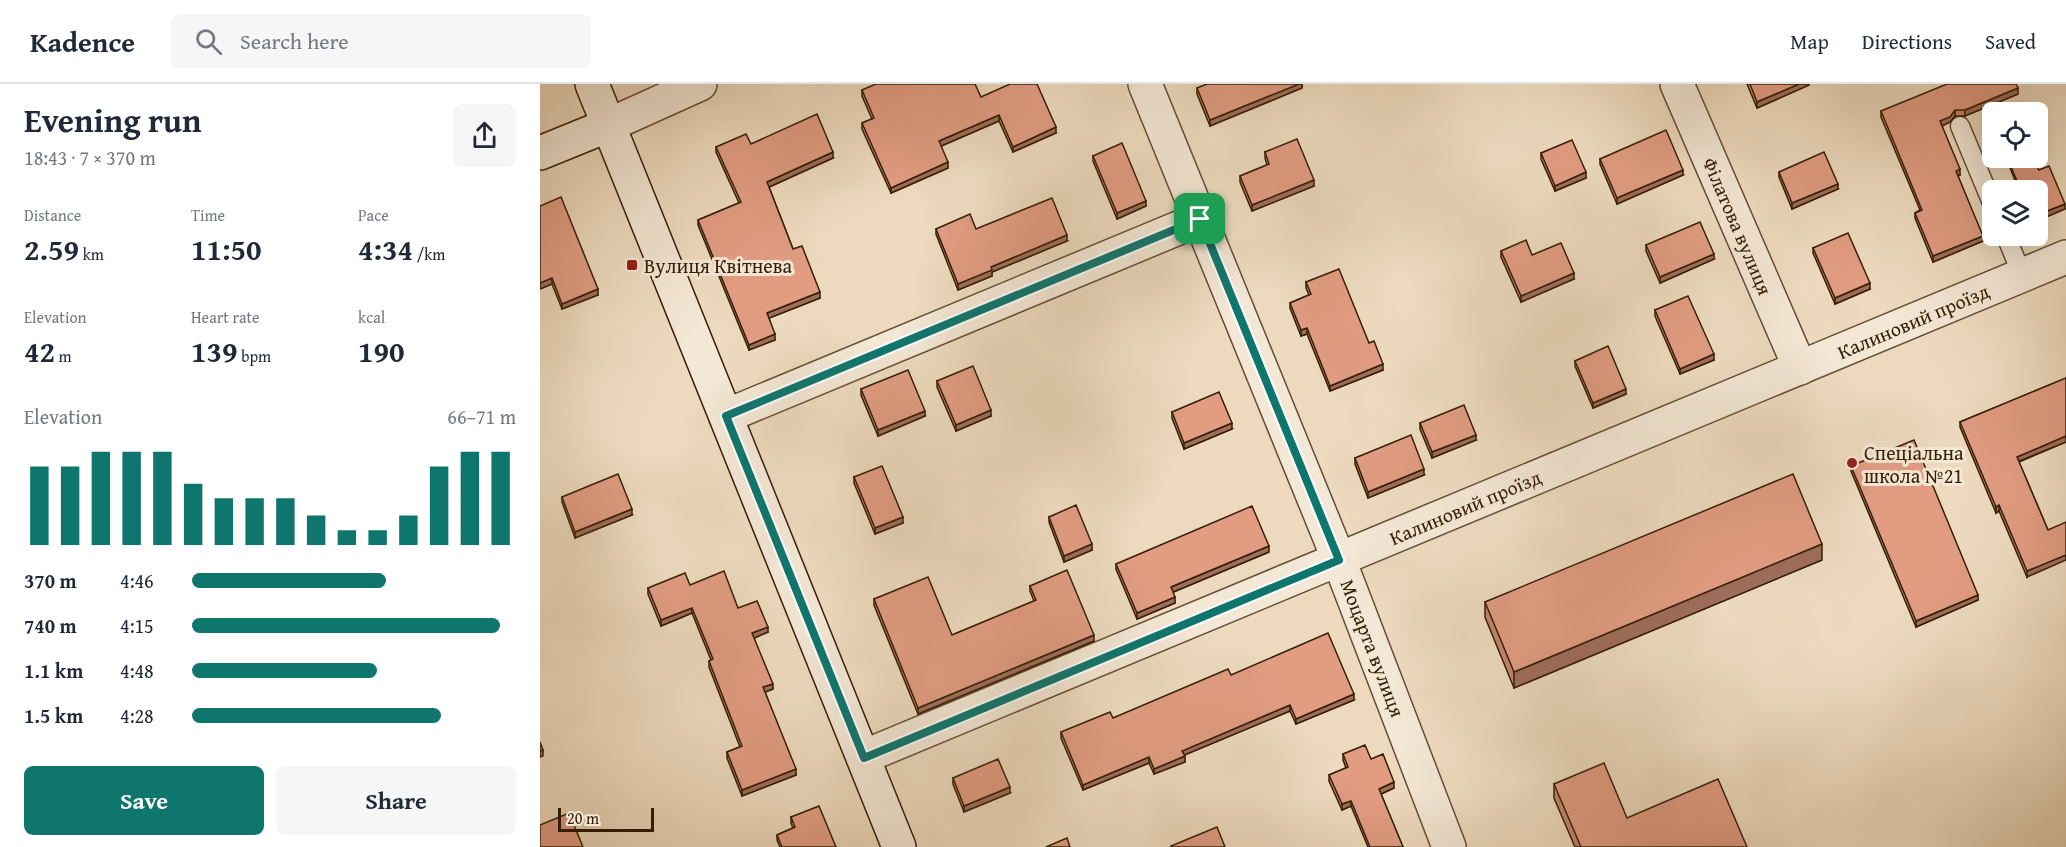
<!DOCTYPE html>
<html lang="en">
<head>
<meta charset="utf-8">
<style>
  :root { --surface:#fff; --page:#f6f6f7; --text:#1f2937; --muted:#747a83; --line:#e0e1e3; --accent:#0f766e }
  body { margin:0; font-family:"Gentium Book Plus",serif; background:var(--page); color:var(--text); height:100vh; display:flex; flex-direction:column; font-size:22px; white-space:nowrap }
  * { box-sizing:border-box; margin:0 }
  p { font-size:20px; color:var(--muted) }
  .icon { flex:none; width:33px; height:33px; fill:none; stroke:currentColor; stroke-width:2; stroke-linecap:round; stroke-linejoin:round }
  .map { position:relative; flex:1; overflow:hidden }
  .sheet { display:flex; flex-direction:column; background:var(--surface); width:540px }
  .sheet>* { flex:none }
  .fabs { position:absolute; left:1442px; top:18px; display:grid; gap:12px }
  .fabs a { display:grid; place-items:center; width:66px; height:66px; border-radius:9px; background:var(--surface); box-shadow:0 6px 24px #0002; font-size:30px }
  .scale { position:absolute; left:18px; bottom:15px; width:96px; box-sizing:border-box; padding-left:6px; border:3px solid #351f04; border-top:0; font-size:16px; line-height:21px; white-space:nowrap; color:#351f04; -webkit-text-stroke:4px #f3e7d5; paint-order:stroke }
  .pin { position:absolute; display:grid; place-items:center; width:51px; height:51px; color:#fff; margin:-26px; border-radius:12px; box-shadow:0 3px 9px #0006 }
  .round { display:grid; place-items:center; flex:none; width:63px; height:63px; border-radius:9px; background:var(--page) }
  .summary { display:flex; align-items:center; justify-content:space-between; height:102px; padding:0 24px }
  h1 { font-size:33px; font-weight:600; line-height:45px }
  .metrics { display:grid; grid-template-columns:repeat(3,1fr); gap:9px; height:102px; padding:6px 24px }
  .metrics div { display:grid; align-content:center }
  .metrics b { font-size:30px; font-weight:600 }
  .metrics small { font-size:16px; font-weight:400 }
  .metrics p { font-size:16px }
  .chart { height:168px; padding:12px 24px }
  .chart p { display:flex; justify-content:space-between }
  .chart svg { width:100%; height:108px; margin-top:6px; stroke:var(--accent); stroke-width:6 }
  .cta { display:flex; gap:12px; margin-top:auto; padding:12px 24px }
  .cta a { flex:1; height:69px; border-radius:9px; background:var(--accent); color:#fff; font-size:24px; font-weight:600; line-height:69px; text-align:center }
  .cta a+a { background:var(--page); color:var(--text) }
  ul { padding:0 24px; list-style:none; font-size:20px }
  li { display:grid; grid-template-columns:96px 72px 1fr; align-items:center; height:45px }
  li i { height:15px; border-radius:8px; background:var(--accent) }
  header { display:flex; align-items:center; gap:36px; box-sizing:border-box; height:84px; padding:0 30px; background:var(--surface); border-bottom:2px solid var(--line) }
  header strong { font-size:28px }
  nav { display:flex; gap:33px; margin-inline-start:auto; font-size:21px }
  .search { width:420px; height:54px; background:var(--page); display:flex; align-items:center; gap:15px; box-sizing:border-box; padding:0 21px; border-radius:9px; color:var(--muted); font-size:22px }
  main { display:flex; flex:1; min-height:0 }
  .map>svg:first-child { display:block }
  .lines { fill:none; stroke-linecap:round; stroke-linejoin:round }
  .lane-casing { stroke:#634e32; stroke-width:21 }
  .street-casing { stroke:#634e32; stroke-width:36 }
  .secondary-casing { stroke:#351f04; stroke-width:36 }
  .lane { stroke:#f3e7d5; stroke-width:18 }
  .street { stroke:#f3e7d5; stroke-width:33 }
  .secondary { stroke:#f3e7d5; stroke-width:33 }
  .wall { fill:#c28670; stroke:#351f04; stroke-width:1.5 }
  .shaded-wall { fill:#9e6d5b; stroke:#351f04; stroke-width:1.5 }
  .building { fill:#e19c82; stroke:#351f04; stroke-width:1.5 }
  .route-casing { stroke:#fff; stroke-width:12 }
  .route { stroke:#0f766e; stroke-width:8 }
  .poi-dot { fill:#8f2418; stroke:#f3e7d5; stroke-width:2 }
  .labels { text-anchor:middle; dominant-baseline:central; stroke-width:6; stroke-linejoin:round; paint-order:stroke }
  .street-label { font-size:20px; fill:#351f04; stroke:#f3e7d5 }
  .poi-label { font-size:20px; fill:#351f04; stroke:#f3e7d5; text-anchor:start }
</style>
</head>
<body>
<header>
<strong>Kadence</strong>
<div class="search"><svg class="icon" aria-label="search" viewBox="0 0 24 24"><circle cx="10" cy="10" r="6"/><path d="M15 15l6 6"/></svg>Search here</div>
<nav><a>Map</a><a>Directions</a><a>Saved</a></nav>
</header>
<main>
<section class="sheet">
<div class="summary"><div><h1>Evening run</h1><p>18:43 · 7 × 370 m</p></div><a class="round"><svg class="icon" aria-label="share" viewBox="0 0 24 24"><path d="M12 15V3M7 8l5-5 5 5M5 13v7h14v-7"/></svg></a></div>
<div class="metrics">
<div><p>Distance</p><b>2.59<small> km</small></b></div>
<div><p>Time</p><b>11:50</b></div>
<div><p>Pace</p><b>4:34<small> /km</small></b></div>
</div>
<div class="metrics">
<div><p>Elevation</p><b>42<small> m</small></b></div>
<div><p>Heart rate</p><b>139<small> bpm</small></b></div>
<div><p>kcal</p><b>190</b></div>
</div>
<div class="chart"><p><span>Elevation</span>66–71 m</p>
<svg viewBox="0 0 160 44" preserveAspectRatio="none"><path d="M5 44V12M15 44V12M25 44V6M35 44V6M45 44V6M55 44V19M65 44V25M75 44V25M85 44V25M95 44V32M105 44V38M115 44V38M125 44V32M135 44V12M145 44V6M155 44V6"/></svg>
</div>
<ul>
<li><b>370 m</b>4:46<i style="width:60%"></i></li>
<li><b>740 m</b>4:15<i style="width:95%"></i></li>
<li><b>1.1 km</b>4:48<i style="width:57%"></i></li>
<li><b>1.5 km</b>4:28<i style="width:77%"></i></li>
</ul>
<div class="cta"><a>Save</a><a>Share</a></div>
</section>
<div class="map">
<svg width="1526" height="763" viewBox="0 0 1526 763">
  <rect width="100%" height="100%" fill="#eddabe"/>
  <filter id="stains"><feTurbulence type="fractalNoise" baseFrequency=".00333" numOctaves="4"/><feColorMatrix values="0 0 0 0 .2 0 0 0 0 .09 0 0 0 0 .02 0 0 0 .5 -.17"/></filter>
  <radialGradient id="worn" r=".72"><stop offset=".6" stop-color="#630" stop-opacity="0"/><stop offset="1" stop-color="#630" stop-opacity=".3"/></radialGradient>
  <g class="lines">
    <g class="lane-casing">
      <g id="lane">
        <polyline points="1420,42 1452,119"/>
        <polyline points="1466,152 1482,191"/>
      </g>
    </g>
    <g class="street-casing">
      <g id="street">
        <polyline points="605,0 799,476 909,763"/>
        <polyline points="1137,0 1260,284"/>
        <polyline points="69,41 160,0"/>
        <polyline points="186,332 660,135"/>
        <polyline points="323,673 1526,173"/>
      </g>
    </g>
    <g class="secondary-casing">
      <g id="secondary">
        <polyline points="52,0 359,763"/>
        <polyline points="0,69 69,41"/>
      </g>
    </g>
    <use href="#lane" class="lane"/>
    <use href="#street" class="street"/>
    <use href="#secondary" class="secondary"/>
  </g>
  <g class="wall">
    <polygon points="762,0 762,4 670,42 657,10 657,4"/>
    <polygon points="1207,0 1269,0 1269,1 1217,24"/>
    <polygon points="322,6 441,13 516,49 473,68 459,37 401,62 408,84 351,109 322,45 322,39 332,35 322,12"/>
    <polygon points="1478,10 1425,32 1415,32 1410,38 1402,42 1420,91 1418,92 1443,157 1393,178 1375,134 1375,129 1380,126 1341,33 1341,27"/>
    <polygon points="211,60 293,74 229,103 253,165 280,214 229,234 235,256 209,266 158,141 158,136 199,119 176,68 176,63"/>
    <polygon points="725,68 774,102 712,127 700,98 700,92 727,81 725,74"/>
    <polygon points="1001,69 1046,94 1015,107 1001,75"/>
    <polygon points="553,72 606,122 577,135 553,77"/>
    <polygon points="1466,74 1493,74 1499,86 1525,125 1497,106 1479,106"/>
    <polygon points="1060,75 1143,91 1077,120 1060,80"/>
    <polygon points="1239,88 1298,105 1252,125 1239,93"/>
    <polygon points="0,122 58,211 22,225 12,200 0,205"/>
    <polygon points="396,145 436,145 527,157 452,188 452,192 418,206 396,150"/>
    <polygon points="1106,161 1174,175 1120,199 1106,167"/>
    <polygon points="1273,164 1330,205 1295,220 1273,169"/>
    <polygon points="961,167 992,171 1034,195 981,218 961,173"/>
    <polygon points="766,198 829,259 843,286 790,307 767,250 761,252 750,224 750,219 769,211 766,204"/>
    <polygon points="1115,226 1174,276 1140,290 1115,232"/>
    <polygon points="1035,277 1086,310 1053,324 1035,282"/>
    <polygon points="1526,294 1526,358 1479,378 1508,446 1487,493 1459,427 1456,429 1420,343 1420,338"/>
    <polygon points="397,297 451,332 416,347 397,303"/>
    <polygon points="321,305 385,332 338,352 321,311"/>
    <polygon points="632,328 692,345 644,365 632,334"/>
    <polygon points="880,339 936,356 892,374 880,345"/>
    <polygon points="815,374 884,391 828,414 815,380"/>
    <polygon points="1311,382 1438,516 1376,543 1311,387"/>
    <polygon points="314,393 363,439 335,450 314,399"/>
    <polygon points="22,413 92,431 35,454 22,418"/>
    <polygon points="509,433 552,466 524,478 509,438"/>
    <polygon points="729,468 633,508 635,519 597,535 576,485 576,480"/>
    <polygon points="1282,476 974,604 945,533 945,518"/>
    <polygon points="150,501 198,524 228,548 214,554 233,605 225,608 256,691 202,712 187,674 187,668 200,663 169,583 169,577 171,576 152,529 121,542 108,510 108,504"/>
    <polygon points="490,502 554,557 378,630 334,521 334,515 412,551 494,517 490,507"/>
    <polygon points="691,591 814,616 756,640 750,627 644,671 645,678 614,690 609,679 543,706 521,654 521,648 573,634"/>
    <polygon points="803,670 831,675 854,704 841,710 863,763 828,763 811,722 802,726 789,697 789,691 806,684 803,676"/>
    <polygon points="413,694 470,709 424,728 413,700"/>
    <polygon points="1014,700 1087,734 1207,763 1035,763 1014,714"/>
    <polygon points="251,733 296,763 240,763 237,756 237,751 253,744 251,739"/>
  </g>
  <g class="shaded-wall">
    <polygon points="759,0 762,0 762,4 670,42 670,36"/>
    <polygon points="1259,0 1269,0 1269,1 1217,24 1217,18"/>
    <polygon points="1478,4 1478,10 1425,32 1425,26"/>
    <polygon points="1415,26 1415,32 1410,38 1400,43 1400,37"/>
    <polygon points="459,31 459,37 399,63 399,57"/>
    <polygon points="516,43 516,49 473,68 473,63"/>
    <polygon points="293,68 293,74 227,104 227,98"/>
    <polygon points="408,78 408,84 351,109 351,104"/>
    <polygon points="1420,85 1420,91 1416,93 1416,87"/>
    <polygon points="1143,86 1143,91 1077,120 1077,114"/>
    <polygon points="1046,88 1046,94 1015,107 1015,102"/>
    <polygon points="774,96 774,102 712,127 712,121"/>
    <polygon points="1298,100 1298,105 1252,125 1252,119"/>
    <polygon points="606,117 606,122 577,135 577,129"/>
    <polygon points="1525,120 1525,125 1497,137 1497,131"/>
    <polygon points="527,151 527,157 452,188 452,192 418,206 418,200 451,183"/>
    <polygon points="1443,152 1443,157 1393,178 1393,172"/>
    <polygon points="1174,170 1174,175 1120,199 1120,193"/>
    <polygon points="1034,189 1034,195 981,218 981,212"/>
    <polygon points="12,194 12,200 0,205 0,199"/>
    <polygon points="1330,199 1330,205 1295,220 1295,214"/>
    <polygon points="58,205 58,211 22,225 22,220"/>
    <polygon points="280,208 280,214 227,235 227,229"/>
    <polygon points="767,244 767,250 761,252 761,246"/>
    <polygon points="235,250 235,256 209,266 209,261"/>
    <polygon points="1174,270 1174,276 1140,290 1140,285"/>
    <polygon points="843,280 843,286 790,307 790,302"/>
    <polygon points="1086,305 1086,310 1053,324 1053,319"/>
    <polygon points="451,326 451,332 416,347 416,341"/>
    <polygon points="385,327 385,332 338,352 338,346"/>
    <polygon points="692,339 692,345 644,365 644,359"/>
    <polygon points="936,351 936,356 892,374 892,368"/>
    <polygon points="1526,352 1526,358 1477,378 1477,373"/>
    <polygon points="884,385 884,391 828,414 828,408"/>
    <polygon points="1459,421 1459,427 1456,429 1456,423"/>
    <polygon points="92,425 92,431 35,454 35,448"/>
    <polygon points="363,433 363,439 335,450 335,444"/>
    <polygon points="552,460 552,466 524,478 524,472"/>
    <polygon points="1282,460 1282,476 974,604 974,588"/>
    <polygon points="729,462 729,468 631,509 631,503"/>
    <polygon points="1526,471 1526,476 1487,493 1487,487"/>
    <polygon points="1438,511 1438,516 1376,543 1376,537"/>
    <polygon points="635,513 635,519 597,535 597,529"/>
    <polygon points="152,524 152,529 121,542 121,536"/>
    <polygon points="228,543 228,548 212,555 212,549"/>
    <polygon points="554,551 554,557 378,630 378,624"/>
    <polygon points="233,600 233,605 223,609 223,603"/>
    <polygon points="814,610 814,616 756,640 756,635"/>
    <polygon points="750,621 750,627 642,672 642,667"/>
    <polygon points="3,666 3,672 0,673 0,667"/>
    <polygon points="645,672 645,678 614,690 614,685"/>
    <polygon points="609,673 609,679 543,706 543,701"/>
    <polygon points="256,685 256,691 202,712 202,706"/>
    <polygon points="854,698 854,704 839,711 839,705"/>
    <polygon points="470,703 470,709 424,728 424,722"/>
    <polygon points="811,717 811,722 802,726 802,720"/>
  </g>
  <g class="building">
    <polygon points="336,0 435,0 441,13 470,0 497,0 516,43 473,63 459,31 399,57 408,78 351,104 322,39 334,34 322,6"/>
    <polygon points="667,0 759,0 670,36 657,4"/>
    <polygon points="1210,0 1259,0 1217,18"/>
    <polygon points="1407,0 1476,0 1478,4 1425,26 1415,26 1410,33 1400,37 1420,85 1416,87 1443,152 1393,172 1375,129 1382,126 1341,27"/>
    <polygon points="277,30 293,68 227,98 253,165 262,162 280,208 227,229 235,250 209,261 158,136 201,118 176,63 206,50 211,60"/>
    <polygon points="1126,46 1143,86 1077,114 1060,75"/>
    <polygon points="757,55 774,96 712,121 700,92 729,80 725,68"/>
    <polygon points="1032,56 1046,88 1015,102 1001,69"/>
    <polygon points="582,59 606,117 577,129 553,72"/>
    <polygon points="1284,68 1298,100 1252,119 1239,88"/>
    <polygon points="1467,74 1493,74 1499,86 1509,82 1525,120 1497,131 1497,106 1481,106"/>
    <polygon points="21,113 58,205 22,220 12,194 0,199 0,122"/>
    <polygon points="512,114 527,151 451,183 452,186 418,200 396,145 430,130 436,145"/>
    <polygon points="1160,138 1174,170 1120,193 1106,161"/>
    <polygon points="1308,149 1330,199 1295,214 1273,164"/>
    <polygon points="986,156 992,171 1021,159 1034,189 981,212 961,167"/>
    <polygon points="799,185 829,259 834,257 843,280 790,302 767,244 761,246 750,219 771,210 766,198"/>
    <polygon points="1148,212 1174,270 1140,285 1115,226"/>
    <polygon points="1068,262 1086,305 1053,319 1035,277"/>
    <polygon points="433,282 451,326 416,341 397,297"/>
    <polygon points="368,286 385,327 338,346 321,305"/>
    <polygon points="1526,294 1526,352 1477,373 1508,446 1526,438 1526,471 1487,487 1459,421 1456,423 1420,338"/>
    <polygon points="679,308 692,339 644,359 632,328"/>
    <polygon points="924,321 936,351 892,368 880,339"/>
    <polygon points="871,351 884,385 828,408 815,374"/>
    <polygon points="1374,356 1438,511 1376,537 1311,382"/>
    <polygon points="342,382 363,433 335,444 314,393"/>
    <polygon points="78,390 92,425 35,448 22,413"/>
    <polygon points="1253,390 1282,460 974,588 945,518"/>
    <polygon points="536,421 552,460 524,472 509,433"/>
    <polygon points="712,422 729,462 631,503 635,513 597,529 576,480"/>
    <polygon points="527,486 554,551 378,624 334,515 388,493 412,551 496,516 490,502"/>
    <polygon points="184,487 198,524 217,517 228,543 212,549 233,600 223,603 256,685 202,706 187,668 202,662 169,577 173,575 152,524 121,536 108,504 145,489 150,501"/>
    <polygon points="788,549 814,610 756,635 750,621 642,667 645,672 614,685 609,673 543,701 521,648 570,628 573,634 688,585 691,591"/>
    <polygon points="0,658 3,666 0,667"/>
    <polygon points="825,661 831,675 843,670 854,698 839,705 863,763 830,763 811,717 802,720 789,691 808,683 803,670"/>
    <polygon points="458,675 470,703 424,722 413,694"/>
    <polygon points="1064,679 1087,734 1178,695 1207,763 1041,763 1014,700"/>
    <polygon points="279,722 296,763 242,763 237,751 255,743 251,733"/>
    <polygon points="29,729 43,763 0,763 0,741"/>
    <polygon points="677,743 685,763 631,763 631,762"/>
    <polygon points="527,754 530,763 506,763"/>
  </g>
  <g class="lines">
    <g class="route-casing">
      <polygon id="route" points="660,135 799,476 324,674 186,332"/>
    </g>
    <use href="#route" class="route"/>
  </g>
  <g class="poi-dot">
    <rect x="86" y="175" width="12" height="12" rx="3"/>
    <circle cx="1312" cy="379" r="6"/>
  </g>
  <g class="labels">
    <g class="street-label">
      <text transform="translate(1198 142) rotate(67)">Філатова вулиця</text>
      <text transform="translate(1373 237) rotate(-23)">Калиновий проїзд</text>
      <text transform="translate(925 423) rotate(-23)">Калиновий проїзд</text>
      <text transform="translate(833 564) rotate(69)">Моцарта вулиця</text>
    </g>
    <g class="poi-label">
      <text x="104" y="181">Вулиця Квітнева</text>
      <text x="1324" y="368">Спеціальна<tspan x="1324" dy="23">школа №21</tspan></text>
    </g>
  </g>
  <rect width="100%" height="100%" filter="url(#stains)"/>
  <rect width="100%" height="100%" fill="url(#worn)"/>
</svg>
<div class="fabs">
<a><svg class="icon" aria-label="locate" viewBox="0 0 24 24"><circle cx="12" cy="12" r="6"/><path d="M12 2v4M12 18v4M2 12h4M18 12h4"/></svg></a>
<a><svg class="icon" aria-label="layers" viewBox="0 0 24 24"><path d="M12 4l9 5-9 5-9-5zM3 14l9 5 9-5"/></svg></a>
</div>
<div class="scale">20 m</div>
<div class="pin" style="left:660px;top:135px;background:#1e9e55"><svg class="icon" aria-label="arrive" viewBox="0 0 24 24"><path d="M6 21V4h12l-3 4 3 4H6"/></svg></div>
</div>
</main>
</body>
</html>
